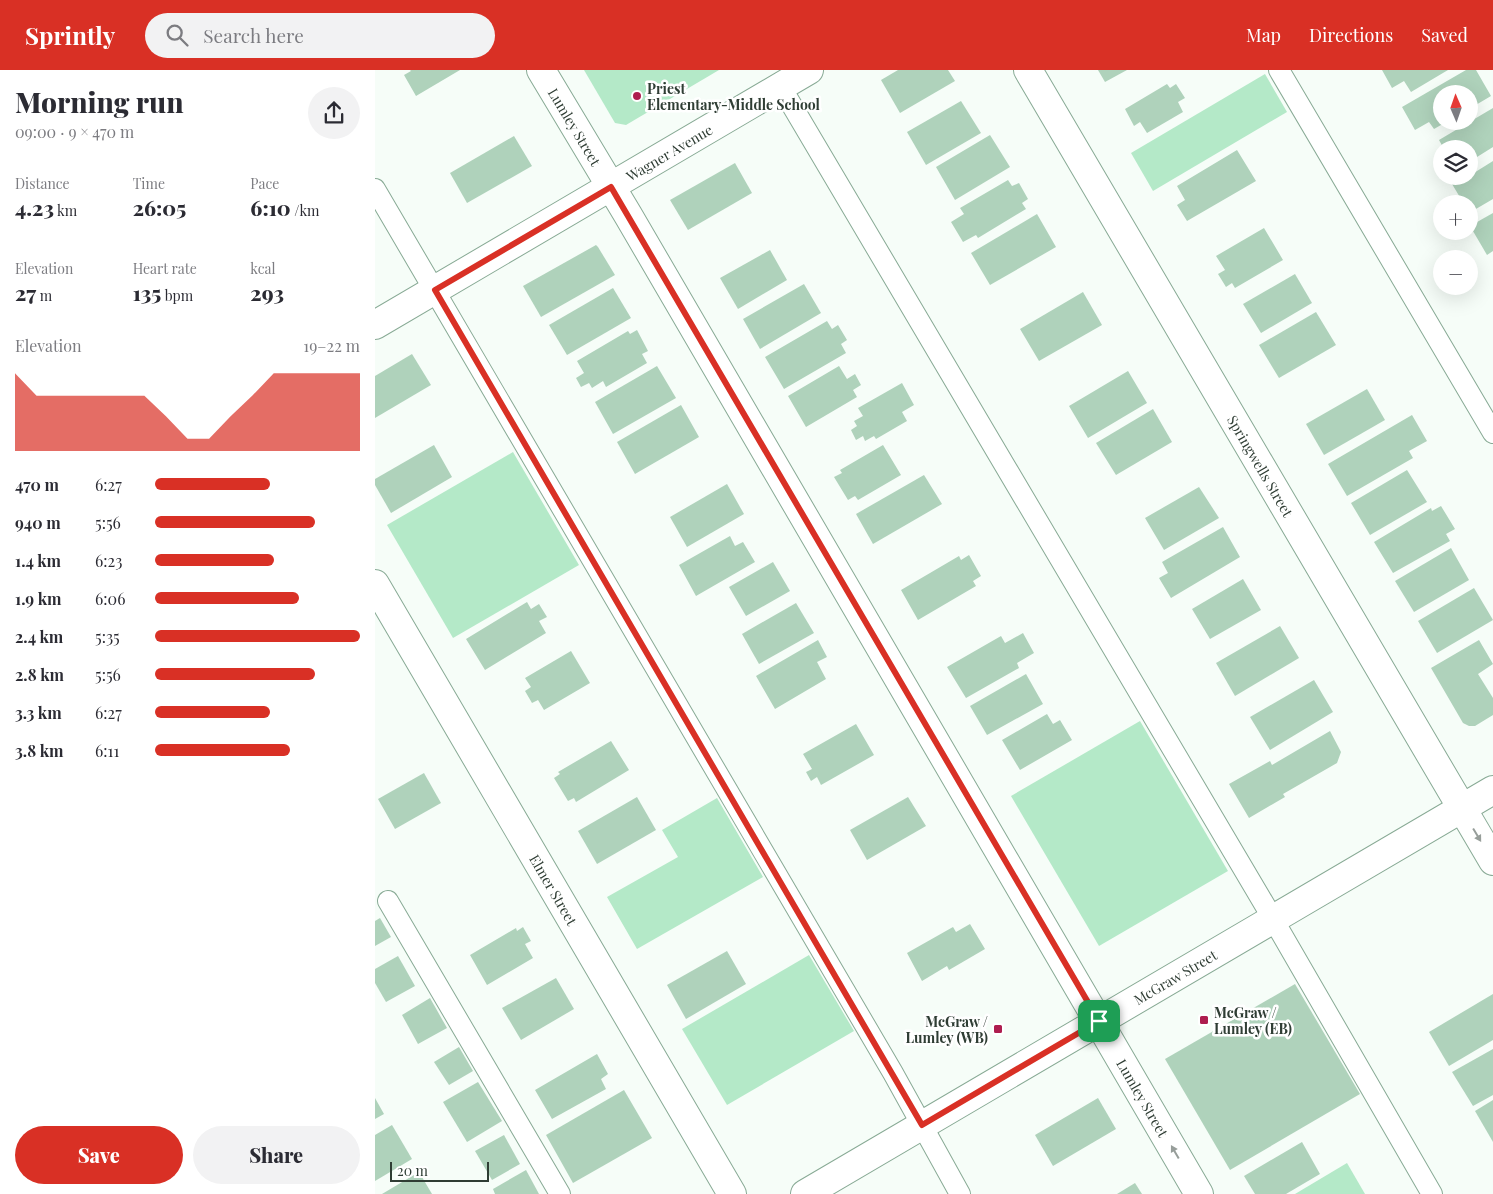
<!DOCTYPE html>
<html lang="en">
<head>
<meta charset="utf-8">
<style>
  :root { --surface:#fff; --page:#f2f2f3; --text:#2b2b33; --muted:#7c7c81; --accent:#d93025 }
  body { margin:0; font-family:"Playfair Display",serif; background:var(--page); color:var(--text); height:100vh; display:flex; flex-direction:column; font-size:19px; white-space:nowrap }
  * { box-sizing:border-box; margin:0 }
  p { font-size:16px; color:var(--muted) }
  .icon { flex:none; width:28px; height:28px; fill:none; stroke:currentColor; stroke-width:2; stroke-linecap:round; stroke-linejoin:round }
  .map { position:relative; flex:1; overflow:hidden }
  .drawer { display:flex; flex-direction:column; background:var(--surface); width:375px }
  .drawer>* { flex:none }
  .needle { width:32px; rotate:358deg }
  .controls { position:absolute; left:1058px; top:15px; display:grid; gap:10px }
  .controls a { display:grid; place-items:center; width:45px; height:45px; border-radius:50%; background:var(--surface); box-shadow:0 5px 20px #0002; font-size:25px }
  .scale { position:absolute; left:15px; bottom:12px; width:99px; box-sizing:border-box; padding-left:5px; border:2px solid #2f3d34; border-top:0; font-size:14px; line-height:18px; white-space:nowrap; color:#2f3d34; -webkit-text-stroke:4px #fff; paint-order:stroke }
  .pin { position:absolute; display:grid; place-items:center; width:42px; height:42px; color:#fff; margin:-21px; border-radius:10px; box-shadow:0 2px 8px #0006 }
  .round { display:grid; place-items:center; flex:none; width:52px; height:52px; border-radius:26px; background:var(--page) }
  .summary { display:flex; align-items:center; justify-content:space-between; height:85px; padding:0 15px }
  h1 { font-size:28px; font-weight:800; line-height:38px }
  .metrics { display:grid; grid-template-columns:repeat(3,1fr); gap:8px; height:85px; padding:5px 15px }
  .metrics div { display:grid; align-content:center }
  .metrics b { font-size:21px; font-weight:800 }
  .metrics small { font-size:14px; font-weight:400 }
  .metrics p { font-size:14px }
  .chart { height:140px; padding:10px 15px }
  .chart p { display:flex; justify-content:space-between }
  .chart svg { width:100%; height:90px; margin-top:5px; fill:var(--accent); opacity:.7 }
  .primary-button { display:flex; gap:10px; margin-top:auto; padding:10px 15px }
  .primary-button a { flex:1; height:58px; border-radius:30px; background:var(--accent); color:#fff; font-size:20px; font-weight:800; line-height:58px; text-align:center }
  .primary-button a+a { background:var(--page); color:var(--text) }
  ul { padding:0 15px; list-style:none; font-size:16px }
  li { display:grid; grid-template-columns:80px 60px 1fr; align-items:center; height:38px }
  li i { height:12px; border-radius:6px; background:var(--accent) }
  header { display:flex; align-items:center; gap:30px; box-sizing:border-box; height:70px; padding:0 25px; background:var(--accent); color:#fff }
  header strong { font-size:24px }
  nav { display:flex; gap:28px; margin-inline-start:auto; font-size:18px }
  .search { width:350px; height:45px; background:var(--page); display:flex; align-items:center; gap:12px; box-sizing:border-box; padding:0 18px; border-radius:28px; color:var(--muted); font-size:19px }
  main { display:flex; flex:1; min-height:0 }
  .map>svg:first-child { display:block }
  .green { fill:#b4e9c8 }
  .building { fill:#afd2bb }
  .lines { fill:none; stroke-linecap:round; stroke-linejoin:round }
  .service-casing { stroke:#88aa95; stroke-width:22 }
  .minor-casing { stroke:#88aa95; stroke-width:30 }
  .tertiary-casing { stroke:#88aa95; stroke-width:30 }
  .service { stroke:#fff; stroke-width:20 }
  .minor { stroke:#fff; stroke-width:28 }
  .tertiary { stroke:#fff; stroke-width:28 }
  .oneway { fill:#979e9a }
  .route-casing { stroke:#fff; stroke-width:10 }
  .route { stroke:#d93025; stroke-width:6 }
  .poi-dot { fill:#ae1d4f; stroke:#fff; stroke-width:2 }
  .labels { text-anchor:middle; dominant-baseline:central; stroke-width:5; stroke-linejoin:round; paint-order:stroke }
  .poi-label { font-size:14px; font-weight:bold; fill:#2f3d34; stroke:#fff; text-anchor:start }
  .street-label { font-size:14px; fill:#2f3d34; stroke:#fff }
</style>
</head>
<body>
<header>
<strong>Sprintly</strong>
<div class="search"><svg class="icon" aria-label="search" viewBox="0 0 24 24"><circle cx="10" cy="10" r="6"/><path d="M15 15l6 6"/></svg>Search here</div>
<nav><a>Map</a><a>Directions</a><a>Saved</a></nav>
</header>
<main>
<section class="drawer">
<div class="summary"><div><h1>Morning run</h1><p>09:00 · 9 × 470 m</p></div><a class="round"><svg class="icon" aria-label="share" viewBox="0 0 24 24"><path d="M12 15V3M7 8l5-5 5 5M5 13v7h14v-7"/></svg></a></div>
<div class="metrics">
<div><p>Distance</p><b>4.23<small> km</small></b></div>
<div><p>Time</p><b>26:05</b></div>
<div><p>Pace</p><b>6:10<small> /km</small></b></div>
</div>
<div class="metrics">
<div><p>Elevation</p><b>27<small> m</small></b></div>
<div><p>Heart rate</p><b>135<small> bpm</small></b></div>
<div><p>kcal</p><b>293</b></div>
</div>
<div class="chart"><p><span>Elevation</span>19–22 m</p>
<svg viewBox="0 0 160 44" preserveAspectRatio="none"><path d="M0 44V6L10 17L20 17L30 17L40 17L50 17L60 17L70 27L80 38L90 38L100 27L110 17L120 6L130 6L140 6L150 6L160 6V44z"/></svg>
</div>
<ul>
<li><b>470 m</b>6:27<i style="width:56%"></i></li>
<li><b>940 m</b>5:56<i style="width:78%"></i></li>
<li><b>1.4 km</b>6:23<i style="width:58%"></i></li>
<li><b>1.9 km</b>6:06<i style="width:70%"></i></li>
<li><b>2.4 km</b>5:35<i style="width:100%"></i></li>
<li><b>2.8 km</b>5:56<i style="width:78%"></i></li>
<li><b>3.3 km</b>6:27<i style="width:56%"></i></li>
<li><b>3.8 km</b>6:11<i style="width:66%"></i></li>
</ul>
<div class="primary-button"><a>Save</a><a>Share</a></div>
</section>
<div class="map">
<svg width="1118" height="1124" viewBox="0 0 1118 1124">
  <rect width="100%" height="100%" fill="#f6fdf8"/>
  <g class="green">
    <polygon points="209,0 344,0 251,55 240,53"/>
    <polygon points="890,4 912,42 778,121 756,83"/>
    <polygon points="138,382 204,495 78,568 12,455"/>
    <polygon points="765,651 853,801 724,876 636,726"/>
    <polygon points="342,728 388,807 262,879 232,827 303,787 287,760"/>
    <polygon points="434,885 479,961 352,1035 307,959"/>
    <polygon points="972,1093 990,1124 920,1124"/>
  </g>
  <g class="building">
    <polygon points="35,0 85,0 41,26 29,5 36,1"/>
    <polygon points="523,0 573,0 580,11 525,43 506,10"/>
    <polygon points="723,0 752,0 730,12"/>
    <polygon points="1007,0 1073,0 1036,22 1029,11 1017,18"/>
    <polygon points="1091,0 1101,0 1116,26 1094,39 1094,24 1066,24 1066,51 1073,51 1059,59 1054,52 1040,60 1027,37"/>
    <polygon points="792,14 795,18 801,14 810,28 803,32 808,42 772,63 765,52 759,56 750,39"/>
    <polygon points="586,31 606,63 551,95 532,62"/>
    <polygon points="1118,38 1118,77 1094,92 1094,79 1069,79 1064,70"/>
    <polygon points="615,65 635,97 580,130 561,97"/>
    <polygon points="139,66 157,96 92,133 75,103"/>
    <polygon points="862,80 881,111 812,151 802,135 810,130 802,116"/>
    <polygon points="1118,91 1118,129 1094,143 1094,134 1089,134 1077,114 1094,106"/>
    <polygon points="360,93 377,123 313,160 295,130"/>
    <polygon points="633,110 637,116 644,113 653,129 647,133 651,139 603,168 601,165 588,172 576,152 589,144 585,138"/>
    <polygon points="1118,143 1118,181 1112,185 1095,156"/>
    <polygon points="662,144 681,177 615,215 596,183"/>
    <polygon points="889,158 908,190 860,218 857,213 851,217 843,204 850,200 841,186"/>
    <polygon points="221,175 223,177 240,205 166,247 148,216"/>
    <polygon points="395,180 412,210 363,239 345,208"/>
    <polygon points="920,204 937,233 886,263 868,234"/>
    <polygon points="429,214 446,243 385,279 368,249"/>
    <polygon points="238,218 256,248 192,285 174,255"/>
    <polygon points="708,222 727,255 664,291 645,259"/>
    <polygon points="941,242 961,275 904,308 884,275"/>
    <polygon points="452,251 457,259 463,255 472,270 466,274 471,283 409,319 390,287"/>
    <polygon points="262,260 273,281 267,284 272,293 231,317 228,311 217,318 214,313 206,317 201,308 209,303 202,291 253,261 255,264"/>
    <polygon points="37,284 56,315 0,348 0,306"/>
    <polygon points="282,296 301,328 238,364 220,332"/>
    <polygon points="464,296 472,309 480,304 486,315 478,320 482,327 431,357 413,326"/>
    <polygon points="753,301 772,333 713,368 694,336"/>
    <polygon points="527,313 539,335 527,342 532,351 501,369 499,366 490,371 488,366 481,370 476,360 482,356 479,351 488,346 483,338"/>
    <polygon points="992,319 1010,350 949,385 931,354"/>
    <polygon points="306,335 324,367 260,404 242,372"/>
    <polygon points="778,339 797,372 741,405 721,373"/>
    <polygon points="1037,345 1052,371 1034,381 1038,388 972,426 953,394"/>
    <polygon points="59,375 77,407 16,443 0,415 0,409"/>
    <polygon points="508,375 526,405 483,430 480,426 473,430 459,407 467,403 465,400"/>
    <polygon points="1032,400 1052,432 995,465 976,433"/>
    <polygon points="549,405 567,434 498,474 481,444"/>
    <polygon points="352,414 369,444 312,477 295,447"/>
    <polygon points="824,417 844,448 789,480 770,448"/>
    <polygon points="1066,436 1080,459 1071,464 1075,471 1018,503 999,472 1056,438 1057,441"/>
    <polygon points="848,457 865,487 796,528 784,508 793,503 787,492"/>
    <polygon points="355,466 360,476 368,472 380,492 321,526 304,495"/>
    <polygon points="1076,478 1094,510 1039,542 1020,511"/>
    <polygon points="594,485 606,506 598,511 601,516 543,550 526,520 584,486 586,490"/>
    <polygon points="398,492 415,521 371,546 354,517"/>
    <polygon points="868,509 886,540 835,569 817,539"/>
    <polygon points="1099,518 1118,550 1062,583 1043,551"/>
    <polygon points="152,532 156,539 164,534 172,547 164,551 171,563 110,600 91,569"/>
    <polygon points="421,533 439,563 384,594 367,564"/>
    <polygon points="905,556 924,588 860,626 841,593"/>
    <polygon points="648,563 659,583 642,593 644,598 591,628 572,597 626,566 630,573"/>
    <polygon points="443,570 452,587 442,592 451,609 400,639 381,606"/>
    <polygon points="1104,570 1118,594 1103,604 1118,628 1118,645 1100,656 1094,656 1088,653 1056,598"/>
    <polygon points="196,581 215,613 169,640 163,630 157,633 150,621 156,617 150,608"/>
    <polygon points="651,604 668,634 612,665 595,636"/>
    <polygon points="939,610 958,642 895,680 875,647"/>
    <polygon points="672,644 678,654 685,650 697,670 645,700 627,670"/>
    <polygon points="481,654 499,685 446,715 442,707 436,711 431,702 437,699 428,684"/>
    <polygon points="955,661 966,682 962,693 908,724 910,727 874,748 854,714 895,691 897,695"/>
    <polygon points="236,671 254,700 201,732 199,728 193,731 179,708 185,704 183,702"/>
    <polygon points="49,703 66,733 20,759 3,729"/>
    <polygon points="262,727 281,760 222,794 203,761"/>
    <polygon points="533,727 551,756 492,790 475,760"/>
    <polygon points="5,848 16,867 0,876 0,851"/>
    <polygon points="595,854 610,879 574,900 572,896 547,911 532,883 578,857 581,862"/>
    <polygon points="148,857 156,871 150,874 158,888 112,915 95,885 141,858 142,861"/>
    <polygon points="352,881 371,914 311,949 292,915"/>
    <polygon points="23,886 40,916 11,932 0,913 0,899"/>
    <polygon points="181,908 199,939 146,970 127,938"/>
    <polygon points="920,914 985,1024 855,1100 790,989"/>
    <polygon points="1118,924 1118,970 1074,996 1054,962"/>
    <polygon points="55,928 72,958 43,974 27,945"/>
    <polygon points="84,977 98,1001 74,1015 59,992"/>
    <polygon points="1118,979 1118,1025 1098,1036 1077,1002"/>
    <polygon points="222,984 233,1004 226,1009 231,1019 177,1049 160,1020"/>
    <polygon points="103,1012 127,1051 92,1072 68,1032"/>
    <polygon points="249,1020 277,1068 198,1113 171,1065"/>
    <polygon points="0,1028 9,1044 0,1049"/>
    <polygon points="723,1028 741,1059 678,1096 660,1065"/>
    <polygon points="1118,1030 1118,1072 1100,1041"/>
    <polygon points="17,1055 37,1089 0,1111 0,1065"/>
    <polygon points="129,1065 145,1094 117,1110 100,1081"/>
    <polygon points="927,1072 945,1104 911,1124 880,1124 869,1106"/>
    <polygon points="151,1100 164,1124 120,1124 118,1119"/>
    <polygon points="44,1102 57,1124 7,1124"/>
    <polygon points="760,1113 767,1124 742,1124"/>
  </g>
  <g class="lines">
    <g class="service-casing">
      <g id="service">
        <polyline points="904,0 1118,363"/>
        <polyline points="406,17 898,849 1057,1124"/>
        <polyline points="0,119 518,1003 585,1124"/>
        <polyline points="13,831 185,1124"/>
      </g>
    </g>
    <g class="minor-casing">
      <g id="minor">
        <path id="s1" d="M166 0 253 145 824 1124"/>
        <path id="s2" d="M653 0 1118 791"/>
        <path id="s3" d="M0 255 434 0"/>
        <path id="s4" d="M0 514 357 1124"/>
      </g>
    </g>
    <g class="tertiary-casing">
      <g id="tertiary">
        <path id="s5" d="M430 1124 1118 720"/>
      </g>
    </g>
    <use href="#service" class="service"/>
    <use href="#minor" class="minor"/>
    <use href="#tertiary" class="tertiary"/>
  </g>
  <defs><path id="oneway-solid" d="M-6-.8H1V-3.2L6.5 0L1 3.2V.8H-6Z" transform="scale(1.25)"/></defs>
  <g class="oneway">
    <use href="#oneway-solid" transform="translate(1102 765) rotate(59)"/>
    <use href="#oneway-solid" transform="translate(800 1082) rotate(-120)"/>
  </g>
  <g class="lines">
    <g class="route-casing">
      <polygon id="route" points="236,117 724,951 547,1055 60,220"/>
    </g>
    <use href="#route" class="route"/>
  </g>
  <g class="poi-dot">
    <circle cx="262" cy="26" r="5"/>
    <rect x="824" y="945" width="10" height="10" rx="2.5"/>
    <rect x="618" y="954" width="10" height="10" rx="2.5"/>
  </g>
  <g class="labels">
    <g class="poi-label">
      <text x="272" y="18">Priest<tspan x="272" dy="16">Elementary‑Middle School</tspan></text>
      <text x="839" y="942">McGraw /<tspan x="839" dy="16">Lumley (EB)</tspan></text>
      <text x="613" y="951" text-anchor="end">McGraw /<tspan x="613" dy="16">Lumley (WB)</tspan></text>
    </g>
    <g class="street-label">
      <text stroke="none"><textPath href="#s1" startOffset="66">Lumley Street</textPath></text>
      <text stroke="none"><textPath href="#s3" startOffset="341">Wagner Avenue</textPath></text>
      <text stroke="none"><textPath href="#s2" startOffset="459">Springwells Street</textPath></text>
      <text stroke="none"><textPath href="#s4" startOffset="354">Elmer Street</textPath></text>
      <text stroke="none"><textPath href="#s5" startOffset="429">McGraw Street</textPath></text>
      <text stroke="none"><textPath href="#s1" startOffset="1191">Lumley Street</textPath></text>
    </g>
  </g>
</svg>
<div class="controls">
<a><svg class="needle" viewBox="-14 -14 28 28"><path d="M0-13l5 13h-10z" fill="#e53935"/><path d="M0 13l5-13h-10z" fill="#7c7c81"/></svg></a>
<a><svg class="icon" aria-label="layers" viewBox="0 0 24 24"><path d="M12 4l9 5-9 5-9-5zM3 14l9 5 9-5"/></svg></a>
<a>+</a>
<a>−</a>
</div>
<div class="scale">20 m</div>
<div class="pin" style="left:724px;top:951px;background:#1e9e55"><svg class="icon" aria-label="arrive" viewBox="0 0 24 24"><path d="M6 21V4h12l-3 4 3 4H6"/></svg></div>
</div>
</main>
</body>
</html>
